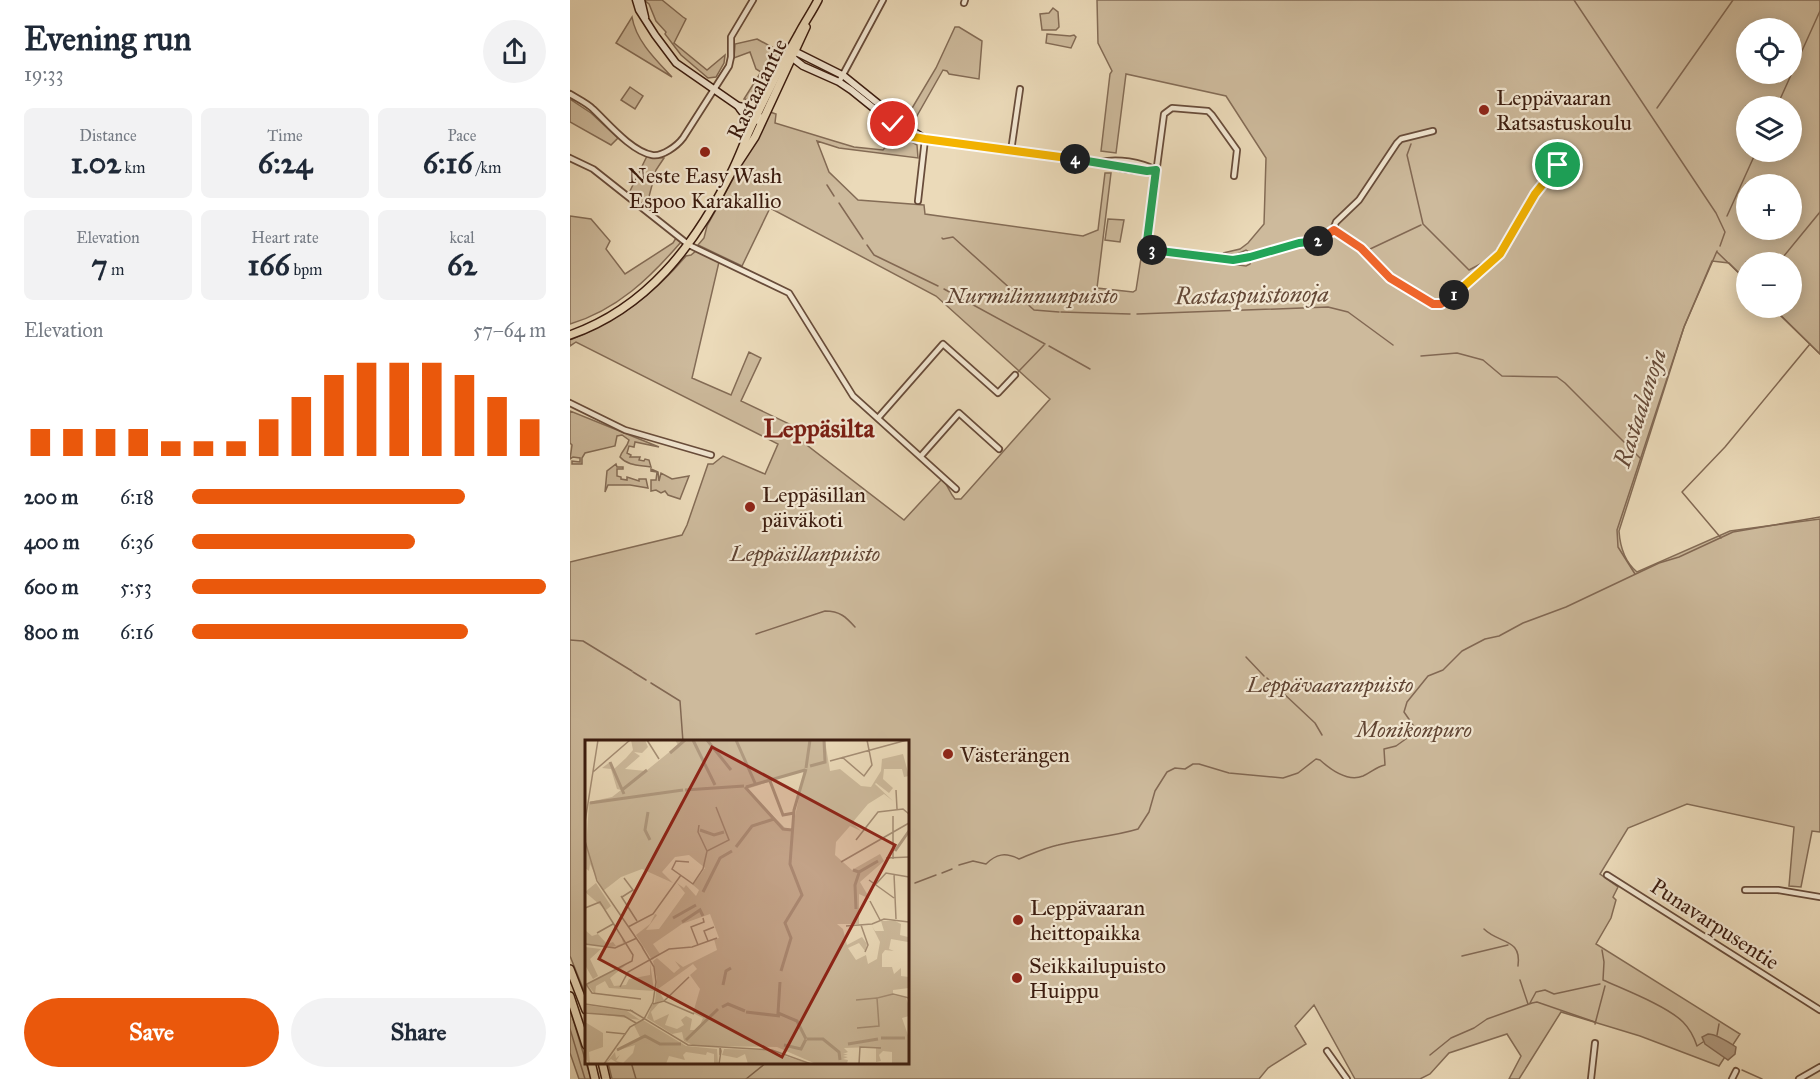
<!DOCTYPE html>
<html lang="en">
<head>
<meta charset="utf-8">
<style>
  :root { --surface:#fff; --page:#f2f2f3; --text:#1f2937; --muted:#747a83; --accent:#ea580c }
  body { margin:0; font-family:"IM FELL Great Primer",serif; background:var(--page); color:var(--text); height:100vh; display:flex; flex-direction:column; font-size:22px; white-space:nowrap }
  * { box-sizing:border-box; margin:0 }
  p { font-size:20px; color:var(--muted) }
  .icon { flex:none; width:33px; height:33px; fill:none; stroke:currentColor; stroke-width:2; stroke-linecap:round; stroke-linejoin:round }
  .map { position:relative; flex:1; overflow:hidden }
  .sheet { display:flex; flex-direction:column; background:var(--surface); width:570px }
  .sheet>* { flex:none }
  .fabs { position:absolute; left:1166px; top:18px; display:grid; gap:12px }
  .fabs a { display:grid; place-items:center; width:66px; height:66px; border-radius:50%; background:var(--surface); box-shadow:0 3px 15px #0003; font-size:30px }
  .pin { position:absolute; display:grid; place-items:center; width:51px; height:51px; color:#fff; margin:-26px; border:3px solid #fff; border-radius:50%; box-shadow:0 2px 6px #0007 }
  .km { position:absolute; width:30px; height:30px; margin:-15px; border-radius:50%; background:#222; color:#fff; font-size:16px; line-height:30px; text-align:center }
  .round { display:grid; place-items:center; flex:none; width:63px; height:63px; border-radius:32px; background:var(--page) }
  .summary { display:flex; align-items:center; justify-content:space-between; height:102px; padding:0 24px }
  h1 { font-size:33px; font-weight:700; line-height:45px }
  .stats { display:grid; grid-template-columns:repeat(3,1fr); gap:9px; height:102px; padding:6px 24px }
  .stats div { display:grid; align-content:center; border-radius:9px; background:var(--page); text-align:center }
  .stats b { font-size:30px; font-weight:700 }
  .stats small { font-size:16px; font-weight:400 }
  .stats p { font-size:16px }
  .chart { height:168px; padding:12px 24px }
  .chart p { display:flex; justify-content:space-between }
  .chart svg { width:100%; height:108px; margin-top:6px; stroke:var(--accent); stroke-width:6 }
  .action { display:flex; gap:12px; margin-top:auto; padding:12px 24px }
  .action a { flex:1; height:69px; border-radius:36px; background:var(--accent); color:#fff; font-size:24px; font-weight:700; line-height:69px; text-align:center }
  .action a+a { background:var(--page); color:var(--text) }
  ul { padding:0 24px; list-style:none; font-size:20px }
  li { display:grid; grid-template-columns:96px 72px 1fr; align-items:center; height:45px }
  li i { height:15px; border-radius:8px; background:var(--accent) }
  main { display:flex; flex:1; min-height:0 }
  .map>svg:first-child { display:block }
  .green { fill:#cdba9c; stroke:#846c56; stroke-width:1.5; fill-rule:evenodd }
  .water { fill:#b09a80; stroke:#826853; stroke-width:1.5 }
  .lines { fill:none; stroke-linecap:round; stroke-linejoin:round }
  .stream { stroke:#826853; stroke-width:1.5 }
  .street-casing { stroke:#684c3a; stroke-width:8 }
  .secondary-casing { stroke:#3c1d10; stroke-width:9 }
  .primary-casing { stroke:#3c1d10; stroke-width:10 }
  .street { stroke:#f2e7d2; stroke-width:4.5 }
  .secondary { stroke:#f2e7d2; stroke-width:6 }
  .primary { stroke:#ebdab9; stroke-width:7 }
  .split-1-casing { stroke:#fff; stroke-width:12 }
  .split-2-casing { stroke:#fff; stroke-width:12 }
  .split-3-casing { stroke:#fff; stroke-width:12 }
  .split-4-casing { stroke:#fff; stroke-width:12 }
  .split-5-casing { stroke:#fff; stroke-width:12 }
  .split-1 { stroke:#f5b400; stroke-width:8 }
  .split-2 { stroke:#f0652b; stroke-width:8 }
  .split-3 { stroke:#22a559; stroke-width:8 }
  .split-4 { stroke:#22a559; stroke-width:8 }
  .split-5 { stroke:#f5b400; stroke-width:8 }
  .poi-dot { fill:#8f2418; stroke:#f2e7d2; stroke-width:2 }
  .labels { text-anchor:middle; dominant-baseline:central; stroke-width:4.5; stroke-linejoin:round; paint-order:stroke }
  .street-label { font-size:22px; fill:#3c1d10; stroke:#f2e7d2 }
  .poi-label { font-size:22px; fill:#3c1d10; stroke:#f2e7d2; text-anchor:start }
  .park-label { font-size:22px; font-style:italic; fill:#604433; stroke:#f2e7d2 }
  .water-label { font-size:24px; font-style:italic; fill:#654937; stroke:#f2e7d2 }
  .quarter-label { font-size:26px; font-weight:bold; fill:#7a1f14; stroke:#f2e7d2 }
  .inset-river { fill:none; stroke:#b09a80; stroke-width:3 }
  .inset-road { fill:none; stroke:#a58e75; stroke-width:1.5 }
  .view { fill:#8f2418; fill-opacity:0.15; stroke:#8f2418; stroke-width:3 }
  .inset-edge { fill:none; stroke:#3c1d10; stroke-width:3 }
</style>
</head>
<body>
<main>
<section class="sheet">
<div class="summary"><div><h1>Evening run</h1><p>19:33</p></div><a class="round"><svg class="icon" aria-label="share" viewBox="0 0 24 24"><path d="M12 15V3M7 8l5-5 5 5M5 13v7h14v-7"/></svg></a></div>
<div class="stats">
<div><p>Distance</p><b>1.02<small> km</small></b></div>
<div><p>Time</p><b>6:24</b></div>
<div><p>Pace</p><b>6:16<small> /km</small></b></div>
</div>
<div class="stats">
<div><p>Elevation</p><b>7<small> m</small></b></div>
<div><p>Heart rate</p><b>166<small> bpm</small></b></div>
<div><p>kcal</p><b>62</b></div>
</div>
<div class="chart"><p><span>Elevation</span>57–64 m</p>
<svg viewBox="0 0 160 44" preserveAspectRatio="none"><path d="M5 44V33M15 44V33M25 44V33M35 44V33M45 44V38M55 44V38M65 44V38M75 44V29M85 44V20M95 44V11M105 44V6M115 44V6M125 44V6M135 44V11M145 44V20M155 44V29"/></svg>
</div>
<ul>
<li><b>200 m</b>6:18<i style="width:77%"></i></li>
<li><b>400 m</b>6:36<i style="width:63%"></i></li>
<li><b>600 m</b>5:53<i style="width:100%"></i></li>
<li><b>800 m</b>6:16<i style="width:78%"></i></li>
</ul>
<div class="action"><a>Save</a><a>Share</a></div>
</section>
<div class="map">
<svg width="1250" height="1079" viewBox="0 0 1250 1079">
  <rect width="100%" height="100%" fill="#ebdab9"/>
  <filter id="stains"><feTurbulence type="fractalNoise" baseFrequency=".00333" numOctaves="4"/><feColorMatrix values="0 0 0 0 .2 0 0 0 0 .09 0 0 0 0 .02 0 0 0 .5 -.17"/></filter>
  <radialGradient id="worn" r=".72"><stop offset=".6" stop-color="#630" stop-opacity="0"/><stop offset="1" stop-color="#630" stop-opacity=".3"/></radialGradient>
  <g class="green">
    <polygon points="74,0 92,0 113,17 116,19 104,43 137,70 155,55 154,63 146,77 138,78 111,55 95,34 96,32 86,21 79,4"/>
    <path d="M527 0H1250V354L1203 308H1221V262H1176V280L1159 263 1142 261 1114 327 1049 531C1050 546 1055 562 1067 572L1160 531 1250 519V832L1242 831 1231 887 1219 886 1224 827 1117 804 1058 828 1030 874 1048 887 1043 897 1046 900 1041 918 1026 944 1170 1034 1149 1066 1070 1036 991 1012 949 1079H939L951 1056 937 1034 879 1053 860 1074 850 1079H785L744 1005 725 1026 736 1044 698 1068 689 1079H42L38 1063 338 1062V742H16V996L0 956V562L112 535 117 525 138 464H143L153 456 195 474 208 444 6 342 0 346V340C49 320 82 296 116 256L121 255 126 251 149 262 122 378 161 395 179 352 191 358 171 401 234 431 229 439 334 520 372 479C378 485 379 492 385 499H391L480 399 366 296 200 208 172 266 128 245 134 238 137 226 200 112 206 114 205 123 264 141 284 147 313 150 327 133 347 145 348 158 269 148 247 141 259 172 288 200 354 205 355 214 513 236 528 230 535 173H541L527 288 563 292 566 290 572 252 676 266 680 264 681 258 679 252 676 250 665 255 653 253 670 249 678 243 694 224 696 158 656 96 556 74 546 153 531 151 540 74 542 71 528 43ZM1176 28H1221V74H1176ZM1176 106H1221V152H1176ZM1176 184H1221V230H1176Z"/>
    <polygon points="483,8 488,12 489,27 486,30 472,30 470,14 479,13"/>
    <path d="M62 17C66 41 86 60 102 77L46 43Z"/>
    <polygon points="385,27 389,27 412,41 409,79 379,74 377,71 373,70 344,121 338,115 366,68"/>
    <polygon points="477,34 500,36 504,35 506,37 501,48 476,43"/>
    <polygon points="187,39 211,52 188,96 185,101 174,99 191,72 186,69 180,52 164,58 165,44"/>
    <polygon points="60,87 73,96 65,109 51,100"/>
    <polygon points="0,99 21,113 48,138 41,145 0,122"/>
    <polygon points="77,156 94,158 86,170 76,208 59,193"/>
    <path d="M0 216 21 219 40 241 36 249 55 274 103 243 106 238 111 242C80 278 47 310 0 324Z"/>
    <polygon points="538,219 554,220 550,242 535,240"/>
    <path d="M0 411 89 447 65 442 64 447 59 446 57 453 61 455 60 457H70L69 460 74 461 75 459 79 460 81 467C69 465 58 466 50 457 52 450 57 448 59 440L52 435 47 436 45 446 15 453 12 458V464H2V461L10 462V458L3 457 0 459 2 445 0 443Z"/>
    <polygon points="46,464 47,467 53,467 53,469 47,469 47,476 51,477 51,479 57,480 57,477 69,481 69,479 76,479 78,488 60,485 38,485 35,492 37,471"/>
    <polygon points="81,469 88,472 89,481 91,473 102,479 119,476 110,499 98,495 95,491 91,493 86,490 81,491 81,480 86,480 87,472 81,471"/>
    <polygon points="0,1009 21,1079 9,1079 0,1053"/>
  </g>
  <path class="water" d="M1138 1034C1145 1034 1160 1043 1166 1047L1165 1054 1158 1060 1135 1044 1132 1037Z"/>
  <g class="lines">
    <g class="stream">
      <polyline points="1004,0 1146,213 1155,232 1150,246"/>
      <polyline points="1207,106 1250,11"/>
      <polyline points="1087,108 1163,0"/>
      <polyline points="841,144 837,155 853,224 899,270 922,258 945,219"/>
      <polyline points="257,185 264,196"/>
      <polyline points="269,203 293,239"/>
      <polyline points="1157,216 1186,152"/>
      <polyline points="372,238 373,239 383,237 464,310 489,312"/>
      <polyline points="297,245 304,255 368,286"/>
      <polyline points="798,250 851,225"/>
      <polyline points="1147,252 1176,280"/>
      <polyline points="1209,262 1250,212"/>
      <polyline points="374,289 475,344"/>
      <polyline points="1203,308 1250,354"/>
      <polyline points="491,312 560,314"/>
      <polyline points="567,314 758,307 778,312 823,345"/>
      <polyline points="479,346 520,369"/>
      <polyline points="851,356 887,353 913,360 932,376 987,377 995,383 1071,459"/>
      <polyline points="448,372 474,345"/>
      <polyline points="1151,538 1112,492 1155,447 1240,344"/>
      <polyline points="1065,574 1048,547 1047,530 1114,327 1147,251"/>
      <path d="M186 634 255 611C270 611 276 617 285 627"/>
      <polyline points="0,640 13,641 62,671"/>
      <polyline points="676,657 694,676"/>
      <polyline points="63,672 76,680"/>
      <polyline points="697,678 745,723 752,735"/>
      <polyline points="81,683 110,701 113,742"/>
      <path d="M389 865 403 861 416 864C426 854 435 852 449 859 462 854 474 848 488 845 515 838 542 837 568 829L579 812 585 791 597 772 605 768 615 769 623 764H629L659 773 713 778 728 773 746 759 750 760C761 770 778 782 793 776 802 772 806 767 815 765L814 749 826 746 840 736 843 725 834 712 837 702 858 676 873 670 892 651 915 639 929 636 953 623 996 607 1089 563 1109 557 1163 532 1250 517"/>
      <polyline points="372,873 382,869"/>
      <polyline points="345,883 366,875"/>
      <path d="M914 929C929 944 952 938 948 966"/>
      <path d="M1032 950 1034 962 1033 980C1055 990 1097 1006 1113 1022 1120 1029 1124 1037 1127 1046L1133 1042"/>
      <polyline points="892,956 938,945"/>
      <polyline points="950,980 958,1004"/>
      <polyline points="960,1003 966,992 975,990 984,994 1030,984"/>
      <polyline points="1025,1024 1035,986"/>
      <polyline points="0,1029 15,1079"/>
      <polyline points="1147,1035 1149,1024"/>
      <polyline points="860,1055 881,1038 904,1028 917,1019 962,1003 967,1002 1025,1022"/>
      <polyline points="61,1062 66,1079"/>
      <polyline points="1172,1070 1192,1079"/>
      <polyline points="176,1079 197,1062"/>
    </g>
    <g class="street-casing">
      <g id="street">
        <polyline points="394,3 395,0"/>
        <polyline points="269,82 313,0"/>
        <path d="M0 94C8 99 17 103 23 109 38 123 61 151 82 155 92 157 107 146 113 138L159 66 161 57V37L183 0"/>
        <polyline points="441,151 450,89"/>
        <polyline points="0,158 23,169 119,245 219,293 283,396 386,489"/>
        <path d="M531 162C547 158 571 162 586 170"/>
        <polyline points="664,176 667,150 642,115 638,111 602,108 594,114 576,249 669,260 729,243 750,241 763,230 791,248 820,278 863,304 871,304 879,300 923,262 965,194 988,165"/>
        <path d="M348 201 355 139 531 162C546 169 569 173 586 170"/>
        <polyline points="763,230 766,222 789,200 827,143 831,139 863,131"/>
        <polyline points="0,403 55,430 141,455"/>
        <polyline points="308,418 373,344 428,393 445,375"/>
        <polyline points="351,456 389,413 429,449"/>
        <polyline points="1037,875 1250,1010"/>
        <polyline points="1175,890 1208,890 1250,897"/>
        <polyline points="757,1051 777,1079"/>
        <polyline points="1021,1079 1025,1043"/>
        <polyline points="1162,1079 1166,1071"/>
        <polyline points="1229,1079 1250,1067"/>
      </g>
    </g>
    <g class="secondary-casing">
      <g id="secondary">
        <polyline points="66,0 69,10 85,35 106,63 168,106 175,107 189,116"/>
        <polyline points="71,0 75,17"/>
        <polyline points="221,53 226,52 274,76 341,130 355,139"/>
        <polyline points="220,56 233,66 269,82 281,90 338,136 352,138"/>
        <path d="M168 106C174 116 180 121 192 121"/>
      </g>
    </g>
    <g class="primary-casing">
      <g id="primary">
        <polyline points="166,166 185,137 236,27"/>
        <path d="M0 335C77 308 124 246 160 175 169 158 175 139 184 121 198 92 212 63 228 35 234 23 242 12 248 0"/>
        <polyline points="0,969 16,1010"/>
        <polyline points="0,996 16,1045"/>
        <polyline points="21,1062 25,1079"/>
        <polyline points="32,1062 36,1079"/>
      </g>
    </g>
    <use href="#street" class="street"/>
    <use href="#secondary" class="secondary"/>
    <use href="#primary" class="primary"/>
  </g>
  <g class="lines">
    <g class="split-1-casing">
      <polyline id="split-1" points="884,295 930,254 965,194 988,165"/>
    </g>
    <g class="split-2-casing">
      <polyline id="split-2" points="748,241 764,230 791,248 820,278 863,304 871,304 884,295"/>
    </g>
    <g class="split-3-casing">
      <polyline id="split-3" points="582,250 663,260 680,257 729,243 748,241"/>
    </g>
    <g class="split-4-casing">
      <polyline id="split-4" points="505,159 577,171 586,170 576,249 582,250"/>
    </g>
    <g class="split-5-casing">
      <polyline id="split-5" points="323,124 338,136 355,139 505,159"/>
    </g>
    <use href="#split-1" class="split-1"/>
    <use href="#split-2" class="split-2"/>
    <use href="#split-3" class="split-3"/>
    <use href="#split-4" class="split-4"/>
    <use href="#split-5" class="split-5"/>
  </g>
  <g class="poi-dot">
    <circle cx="914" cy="110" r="6"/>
    <circle cx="135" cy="152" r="6"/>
    <circle cx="180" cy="507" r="6"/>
    <circle cx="378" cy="754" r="6"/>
    <circle cx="448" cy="920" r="6"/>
    <circle cx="447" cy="978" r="6"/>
  </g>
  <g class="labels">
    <g class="street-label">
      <text transform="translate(187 89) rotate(-64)">Rastaalantie</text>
      <text transform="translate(1145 924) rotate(33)">Punavarpusentie</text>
    </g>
    <g class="poi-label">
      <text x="926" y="97">Leppävaaran<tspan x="926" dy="25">Ratsastuskoulu</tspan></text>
      <text x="135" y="175" text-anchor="middle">Neste Easy Wash<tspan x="135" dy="25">Espoo Karakallio</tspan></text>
      <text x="192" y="494">Leppäsillan<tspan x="192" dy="25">päiväkoti</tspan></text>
      <text x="390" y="754">Västerängen</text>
      <text x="460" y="907">Leppävaaran<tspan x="460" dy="25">heittopaikka</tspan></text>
      <text x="459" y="965">Seikkailupuisto<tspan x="459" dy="25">Huippu</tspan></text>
    </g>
    <g class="park-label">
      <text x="462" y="295">Nurmilinnunpuisto</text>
      <text x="235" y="553">Leppäsillanpuisto</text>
      <text x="760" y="684">Leppävaaranpuisto</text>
      <text x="844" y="729">Monikonpuro</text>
    </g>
    <g class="water-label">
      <text transform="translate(682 295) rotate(-1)">Rastaspuistonoja</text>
      <text transform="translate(1070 408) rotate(-72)">Rastaalanoja</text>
    </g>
    <g class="quarter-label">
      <text x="249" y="428">Leppäsilta</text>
    </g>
  </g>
  <g transform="translate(15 740)">
    <rect width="324" height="324" fill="#ebdab9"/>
    <path d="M46 0H60L63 7 57 13 49 12 55 16 40 29 61 31 93 5 90 0H243L240 1 245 31 255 29 276 46 286 47 296 31 297 19 318 14 324 36 319 37 317 29H299L298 39 308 48 304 53 291 43 290 44 308 61 299 54 283 64 267 83 276 91 265 86 251 102 250 115 267 130 295 114 299 121 275 142 285 159 274 154V184H252L258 189 262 205 277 197 282 204 280 211 274 203 263 208 271 220 281 215 283 224 292 219 295 202 287 186 290 191H299L296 181H310L316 184 315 195 323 197V202L306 199 304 209 309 211 300 210 297 214V227H307L309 234 316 228V236L324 237V248L308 250V255L321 258 324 266V276L317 278 324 298V324H307V312L298 311 294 315 296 321 291 322V307L259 308 263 312 258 314H263L258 316 263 317 258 319 263 320 262 323 231 324 192 307 110 306 99 301 97 292 87 294 62 278 67 265 74 263 66 272 69 281 84 274 80 285 92 289 99 285 96 280 101 276 107 279 105 290H113L118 278 108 273 115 249 105 235 112 229 108 224 73 249 79 260 70 263 72 239 68 221 72 218 89 233 95 228 90 221 98 227 132 210 129 199 134 198 125 174 97 184 68 204 75 214 67 220 51 195 65 184 70 174 72 175 61 190 74 189 82 178 100 153 92 143 99 148 101 145 111 156 114 150 108 145 120 128 104 115 90 117 77 132 88 143 57 129 36 137 18 151 5 124 4 131 0 128 4 62 27 57 36 50 32 49 26 29 17 28 25 22 29 29 41 18 48 10ZM220 30 207 90H202L162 49ZM11 143 26 166 21 170 0 152ZM0 190 7 196 13 194 22 204 28 202 31 206 38 203 37 198 40 202 33 206 25 207 0 204ZM0 207 16 209 5 219 13 236 8 239 0 225ZM65 222 69 251 24 248 20 241 11 246 10 254 2 244 42 224 25 238 29 246 41 245 44 239 65 235ZM0 265 42 271 55 280 0 272ZM58 280 101 306 132 309 133 324H129V314L122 312 121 315 101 312 98 315 100 320 84 316 81 324H34L26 319 20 324 30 312 31 318 35 315 31 321 38 323 48 313 50 305 31 311 55 297 49 285ZM0 282 18 293V307L4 312 5 324 0 318ZM139 309 181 310 225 324H163L160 314 152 318 137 315Z" fill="#cdba9c" fill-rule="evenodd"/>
    <path class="inset-river" d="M108 0 130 45M122 0 146 30M151 0 170 43M85 13 100 0M25 22 39 54M225 26 240 22 239 0M221 28 225 0M185 41 198 75 209 73M160 47 198 89 207 90M161 47 220 30M37 50 62 30M100 50 159 46M5 63 98 50M63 72 60 90 65 100M115 90 129 95 139 92M151 107 167 86 189 79M310 111 324 91M268 130 274 132 293 121M118 152 135 118 147 111M271 169 270 145 274 133M88 178 111 165M97 182 115 170 118 176M196 231 206 198 200 183 217 155 205 124 209 70 221 29M195 242 193 273 212 281 221 299M138 245 141 231 146 228M137 267 143 264 160 271M161 272 195 276M296 298H320M222 299H238L254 312 255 320M101 300 133 269M263 304 293 299M199 305 216 309 221 299M32 310 60 296 75 304H96"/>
    <path class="inset-road" d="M62 0 74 19M257 17 279 36 287 25 282 0M245 21 322 0M8 32 45 0M311 50 312 69M308 76V119M0 82 13 0M114 85 113 92 122 111M271 100 293 72 318 69 324 74M0 101 12 141 58 208M301 118 324 117M104 122 91 121 87 129 108 144 118 129 122 111 144 100 131 67M256 122 324 83M309 134 311 179M284 140 309 158M291 144 301 133 324 137M36 156 52 181M37 157 48 150 39 138M285 161 295 180M0 168 15 162 48 215 47 221 0 245M276 185 283 205 280 212M261 186 287 184 299 179 324 182M43 187 68 174 96 135M12 193 28 184M123 201 119 191 129 187M0 204 30 208 52 198M113 205 106 187 119 182 118 178M57 207 69 227 71 242 68 262 59 279M1 244 7 253 56 259M35 247 43 232 84 209 107 207 132 198M271 260 292 258M79 261 104 237M0 264 48 271M68 264 79 261 109 274M45 270 103 305 187 310 226 324M0 273 39 276 51 283M272 288 294 286 292 258 308 254 324 258M21 292 41 294M19 324 45 287 59 279M134 324 136 311 135 307V315M274 324 275 307 296 308"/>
    <path class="view" d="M127 7 310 105 197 317 14 219Z"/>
    <rect width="324" height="324" class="inset-edge"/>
  </g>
  <rect width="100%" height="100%" filter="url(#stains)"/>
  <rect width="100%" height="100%" fill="url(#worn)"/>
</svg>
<div class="fabs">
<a><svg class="icon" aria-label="locate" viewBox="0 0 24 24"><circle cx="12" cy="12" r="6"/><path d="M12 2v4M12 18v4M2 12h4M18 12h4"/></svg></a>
<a><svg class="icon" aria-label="layers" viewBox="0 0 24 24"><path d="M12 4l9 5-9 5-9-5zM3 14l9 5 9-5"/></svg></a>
<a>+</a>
<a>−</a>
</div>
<div class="pin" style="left:988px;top:165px;background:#1e9e55"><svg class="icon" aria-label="arrive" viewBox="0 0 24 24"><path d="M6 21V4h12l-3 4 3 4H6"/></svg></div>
<div class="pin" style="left:323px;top:124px;background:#d93025"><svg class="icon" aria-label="check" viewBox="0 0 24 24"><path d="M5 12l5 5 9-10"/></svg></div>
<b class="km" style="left:884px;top:295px">1</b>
<b class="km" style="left:748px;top:241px">2</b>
<b class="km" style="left:582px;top:250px">3</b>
<b class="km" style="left:505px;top:159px">4</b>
</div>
</main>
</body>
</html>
